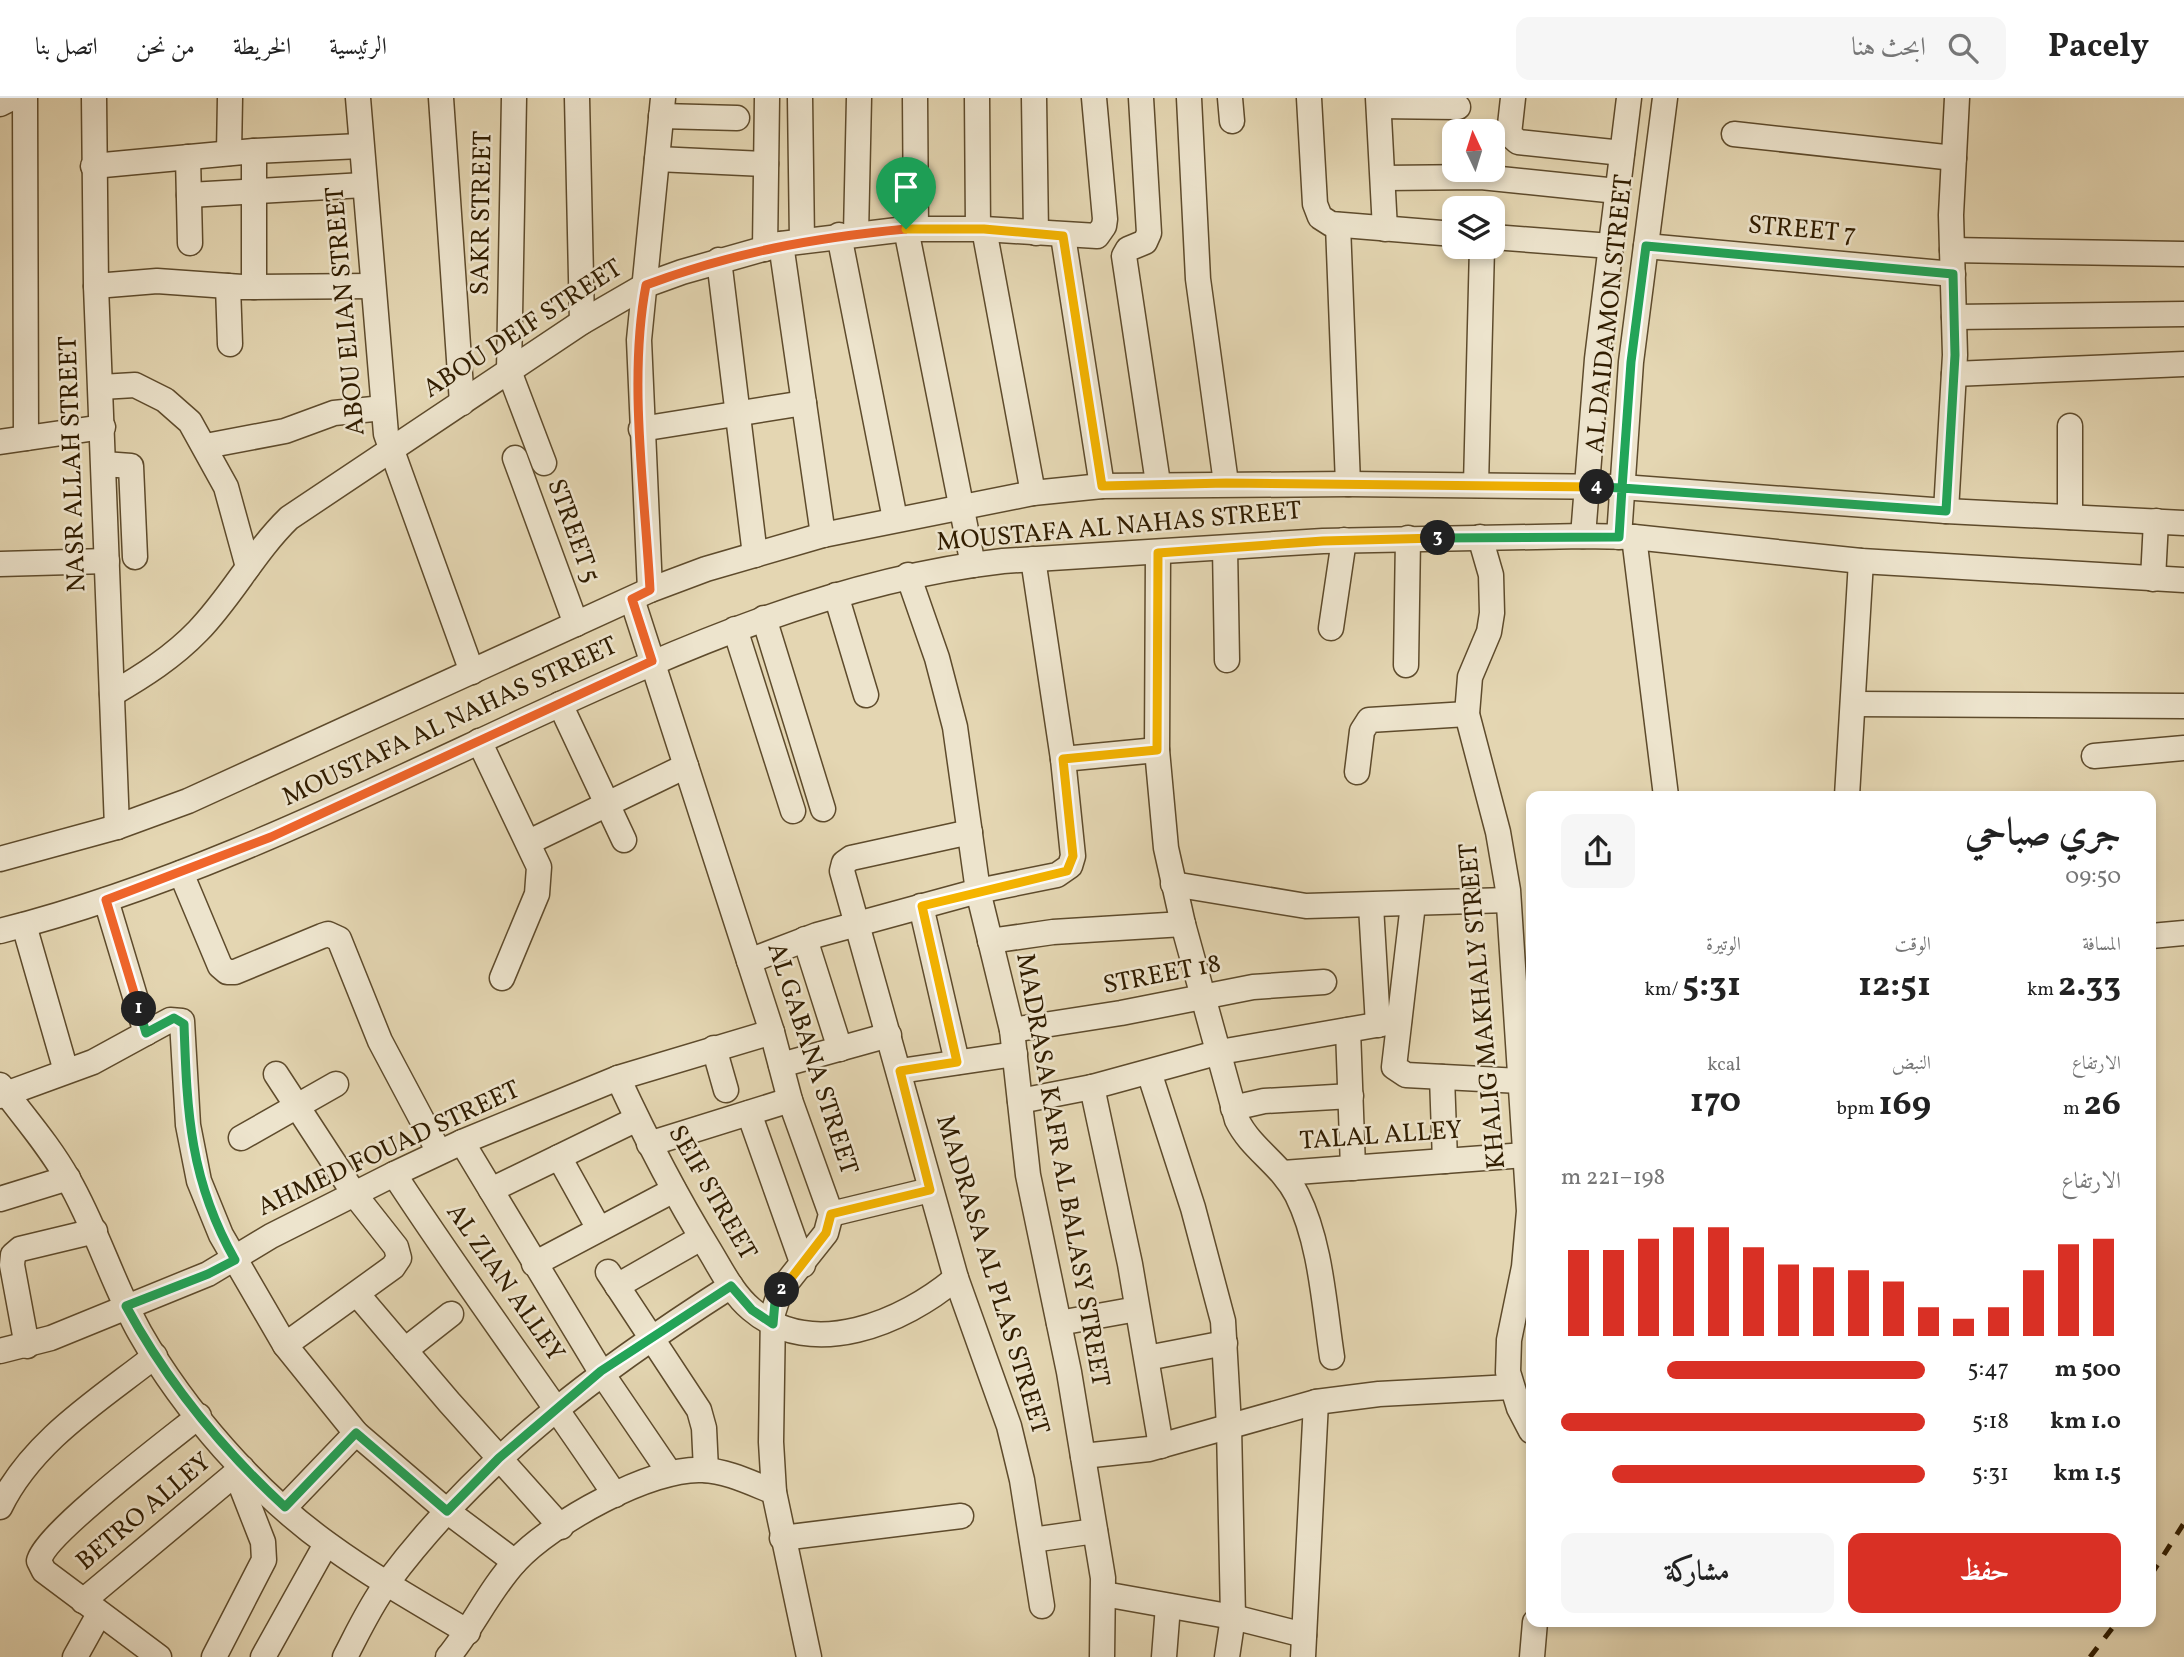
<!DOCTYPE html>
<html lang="ar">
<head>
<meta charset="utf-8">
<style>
  :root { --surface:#fff; --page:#f6f6f6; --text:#222; --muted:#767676; --line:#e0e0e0; --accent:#d93025 }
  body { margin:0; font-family:Vollkorn,Amiri,serif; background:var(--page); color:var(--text); direction:rtl; height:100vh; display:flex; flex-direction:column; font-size:26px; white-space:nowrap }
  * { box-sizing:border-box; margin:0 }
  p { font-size:23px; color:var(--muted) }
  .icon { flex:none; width:38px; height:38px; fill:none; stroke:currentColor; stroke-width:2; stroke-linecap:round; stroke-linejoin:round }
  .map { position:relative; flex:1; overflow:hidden; direction:ltr }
  .panel { position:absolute; left:1526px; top:693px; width:630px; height:836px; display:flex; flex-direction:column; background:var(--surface); border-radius:14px; box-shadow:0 4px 10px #0003; direction:rtl }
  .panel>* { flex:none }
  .needle { width:46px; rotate:356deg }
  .controls { position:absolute; left:1442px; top:21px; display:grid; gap:14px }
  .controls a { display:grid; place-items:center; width:63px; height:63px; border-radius:14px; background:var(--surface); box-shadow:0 4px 10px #0003; font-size:35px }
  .pin { position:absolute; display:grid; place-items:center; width:60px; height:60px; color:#fff; margin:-72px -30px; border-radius:50% 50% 50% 0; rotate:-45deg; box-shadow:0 0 7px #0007 }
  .pin .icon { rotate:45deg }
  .km { position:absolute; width:35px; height:35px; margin:-18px; border-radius:50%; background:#222; color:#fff; font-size:19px; line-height:35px; text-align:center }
  .round { display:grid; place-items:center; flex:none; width:74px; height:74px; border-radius:14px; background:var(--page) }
  .overview { display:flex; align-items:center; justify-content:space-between; height:119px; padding:0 35px }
  h1 { font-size:38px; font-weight:700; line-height:52px }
  .figures { display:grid; grid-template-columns:repeat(3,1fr); gap:10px; height:119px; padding:7px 35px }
  .figures div { display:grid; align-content:center }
  .figures b { font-size:35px; font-weight:700 }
  .figures small { font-size:19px; font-weight:400 }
  .figures p { font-size:19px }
  .chart { height:196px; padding:14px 35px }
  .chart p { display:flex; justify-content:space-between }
  .chart svg { width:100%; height:126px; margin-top:7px; stroke:var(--accent); stroke-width:6 }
  .cta { display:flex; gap:14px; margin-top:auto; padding:14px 35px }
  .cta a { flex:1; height:80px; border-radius:14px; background:var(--accent); color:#fff; font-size:28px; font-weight:700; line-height:80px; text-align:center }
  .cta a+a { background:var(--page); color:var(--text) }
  ul { padding:0 35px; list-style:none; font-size:23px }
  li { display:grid; grid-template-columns:112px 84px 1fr; align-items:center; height:52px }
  li i { height:18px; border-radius:9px; background:var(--accent) }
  header { display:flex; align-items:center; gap:42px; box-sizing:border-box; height:98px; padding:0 35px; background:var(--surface); border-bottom:2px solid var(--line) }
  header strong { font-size:33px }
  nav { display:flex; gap:38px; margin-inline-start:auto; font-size:24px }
  .search { width:490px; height:63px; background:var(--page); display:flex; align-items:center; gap:18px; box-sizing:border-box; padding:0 24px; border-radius:14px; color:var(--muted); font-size:26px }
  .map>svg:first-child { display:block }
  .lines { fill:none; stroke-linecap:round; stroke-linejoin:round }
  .minor-casing { stroke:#5e4b2c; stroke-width:27 }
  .minor { stroke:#ede4cd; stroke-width:24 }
  .rail { stroke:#311d00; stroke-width:5; stroke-dasharray:12 12; stroke-linecap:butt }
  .split-1-casing { stroke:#fff; stroke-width:14 }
  .split-2-casing { stroke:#fff; stroke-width:14 }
  .split-3-casing { stroke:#fff; stroke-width:14 }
  .split-4-casing { stroke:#fff; stroke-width:14 }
  .split-5-casing { stroke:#fff; stroke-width:14 }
  .split-1 { stroke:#f0652b; stroke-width:9 }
  .split-2 { stroke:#22a559; stroke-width:9 }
  .split-3 { stroke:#f5b400; stroke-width:9 }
  .split-4 { stroke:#22a559; stroke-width:9 }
  .split-5 { stroke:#f5b400; stroke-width:9 }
  .labels { text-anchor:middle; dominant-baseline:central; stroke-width:5; stroke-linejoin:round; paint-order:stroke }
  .street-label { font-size:26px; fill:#311d00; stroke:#ede4cd }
</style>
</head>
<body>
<header>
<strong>Pacely</strong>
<div class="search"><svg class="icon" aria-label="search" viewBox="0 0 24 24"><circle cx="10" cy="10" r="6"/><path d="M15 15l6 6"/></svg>ابحث هنا</div>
<nav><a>الرئيسية</a><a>الخريطة</a><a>من نحن</a><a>اتصل بنا</a></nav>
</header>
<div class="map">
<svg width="2184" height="1559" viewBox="0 0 2184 1559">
  <rect width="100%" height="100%" fill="#e4d6b2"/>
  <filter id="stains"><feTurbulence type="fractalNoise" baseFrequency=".00286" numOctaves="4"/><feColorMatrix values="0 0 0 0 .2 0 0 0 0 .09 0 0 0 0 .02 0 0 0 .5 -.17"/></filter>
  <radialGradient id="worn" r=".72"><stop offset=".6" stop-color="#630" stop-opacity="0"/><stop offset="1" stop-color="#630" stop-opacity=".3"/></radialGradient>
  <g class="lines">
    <g class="minor-casing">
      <g id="minor">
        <polyline points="25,0 26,340"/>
        <polyline points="94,0 96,188 117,729"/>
        <polyline points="358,0 386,336 472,574"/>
        <polyline points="441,0 462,305"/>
        <polyline points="514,0 509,273 544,365"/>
        <polyline points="577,0 582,224"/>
        <polyline points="800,0 802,143"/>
        <polyline points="915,0 916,131"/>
        <polyline points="977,0 978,130"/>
        <polyline points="1034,0 1036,135"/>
        <polyline points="1141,0 1149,135 1145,144 1128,151 1124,158 1158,385"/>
        <polyline points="1189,0 1198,181 1226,385"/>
        <polyline points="1230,0 1232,23"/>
        <polyline points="1309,0 1315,106 1320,119 1331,126 1454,136"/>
        <polyline points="1378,0 1385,131"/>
        <polyline points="1513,0 1509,36 1518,44 1622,55"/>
        <polyline points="0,6 12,0"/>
        <polyline points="1379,8 1458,9"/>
        <polyline points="661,18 737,20"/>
        <polyline points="1734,36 1954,60"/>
        <polyline points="254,53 254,189"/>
        <polyline points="229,55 230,0"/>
        <polyline points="188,59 190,145"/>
        <polyline points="657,61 766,66"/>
        <polyline points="93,68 254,53 360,48"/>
        <polyline points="1383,80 1481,79 1617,93"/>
        <polyline points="189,97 364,87"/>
        <polyline points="1338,127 1348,386"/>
        <polyline points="906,131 973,467"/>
        <polyline points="984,131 1033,395"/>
        <polyline points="856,136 859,0"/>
        <polyline points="839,137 895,421"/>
        <polyline points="1063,138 1102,388"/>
        <polyline points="1493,139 1611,148"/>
        <polyline points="781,146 823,437"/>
        <polyline points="1646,148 1953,176"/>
        <polyline points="765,151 767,0"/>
        <polyline points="1952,152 2184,156"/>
        <polyline points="719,162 755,457"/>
        <polyline points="96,188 157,183 242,189 373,188"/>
        <polyline points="228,188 230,246"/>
        <polyline points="1954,219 2184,216"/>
        <polyline points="1954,276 2184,266"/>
        <polyline points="101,289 135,287 165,302 190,324 226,389 248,469"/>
        <polyline points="641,331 804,305"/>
        <polyline points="0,344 103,329"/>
        <polyline points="206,348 285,333 334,315 383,310"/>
        <polyline points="515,360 576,526"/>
        <polyline points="104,366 131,368 135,459"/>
        <polyline points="1476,387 1482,149"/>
        <polyline points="1946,413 1955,257 1951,117 1957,0"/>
        <polyline points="2070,419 2070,328"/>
        <polyline points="1583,438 1597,261 1629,0"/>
        <polyline points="1480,439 1491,477 1492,515 1489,534 1470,579 1467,616 1498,734 1508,792 1529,1113 1524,1169 1509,1242 1508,1274 1519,1310 1531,1333"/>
        <polyline points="1619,439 1631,264 1665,0"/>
        <polyline points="1634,439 1666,698"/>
        <polyline points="1225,450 1227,562"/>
        <path d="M1158 455 1157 652 1166 750 1183 826 1237 1022C1251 1051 1282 1067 1297 1097 1321 1145 1324 1207 1332 1259"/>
        <polyline points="0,466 107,463"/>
        <polyline points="908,477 937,560 955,629 978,793 1012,932 1028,1077 1069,1274 1103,1480 1102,1559"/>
        <polyline points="2153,481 2156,423"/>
        <polyline points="650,492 639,242 663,0"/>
        <polyline points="836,497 866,597"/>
        <polyline points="632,501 772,934 790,1002 831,1116 826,1135 780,1193 773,1215 771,1344 774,1394 809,1559"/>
        <polyline points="764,520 823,711"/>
        <polyline points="1331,530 1344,442"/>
        <polyline points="735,531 793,713"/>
        <polyline points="1406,567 1408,440"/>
        <path d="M112 596C143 578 173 559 198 533 232 498 254 454 289 420L582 224 646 187 682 174 781 146 906 131H984L1097 138 1104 128 1105 121 1094 0"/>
        <polyline points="560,606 624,742"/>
        <polyline points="1853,606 2184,608"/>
        <polyline points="479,643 539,769 537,796 502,880"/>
        <polyline points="2094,658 2184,650"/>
        <polyline points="1063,661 1157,652"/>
        <polyline points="1357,674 1362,633 1369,622 1467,616"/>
        <polyline points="1847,698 1861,463"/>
        <polyline points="970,734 851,760 844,765 842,773 956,1180 1009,1328 1022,1382 1042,1508"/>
        <polyline points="529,744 686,668"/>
        <polyline points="0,761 117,729 188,703 650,492 706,471 823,437 1033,395 1102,388 1348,386 1622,389 1946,413 2184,425"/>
        <polyline points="181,775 220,868 227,874 235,874 322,838 328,836 339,841 380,943 439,1054"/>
        <polyline points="1173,786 1306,808 1508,802"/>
        <polyline points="106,802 146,935"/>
        <polyline points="1413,806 1394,969 1406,977 1520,983"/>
        <polyline points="921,808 957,964"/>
        <polyline points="1371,808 1378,927"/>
        <polyline points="24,827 66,973"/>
        <path d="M0 833C185 786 357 700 530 620 682 550 835 482 1003 463L1323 443 1583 438 1634 439 1861 463 2184 482"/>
        <polyline points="2151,838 2184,835"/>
        <polyline points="805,841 840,951"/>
        <polyline points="990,843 1053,834 1183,826"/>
        <polyline points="749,863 817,837 978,793 1057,777 1070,768 1073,758 1063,661 1033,461"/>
        <polyline points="1012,932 1121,915 1253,889 1324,884"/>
        <polyline points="1348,932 1353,1070"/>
        <polyline points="714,950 726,992"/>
        <polyline points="781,967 889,937"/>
        <polyline points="900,973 1015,956"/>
        <polyline points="1149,974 1193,1110 1223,1223 1229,1328 1233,1519 1227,1559"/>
        <polyline points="276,976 355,1097 396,1149 399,1160 393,1169 285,1247"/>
        <polyline points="1442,979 1445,1063"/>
        <path d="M618 980C645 1038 674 1095 708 1150 721 1171 732 1195 751 1211 812 1264 904 1224 956 1180"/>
        <path d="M0 987C23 1018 49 1047 68 1081 97 1131 112 1185 140 1235 184 1312 256 1395 329 1447 373 1479 421 1506 468 1534"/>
        <polyline points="1092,989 1130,1166 1161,1348"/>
        <polyline points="0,998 93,964 170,922 182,923 188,1027 199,1083 221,1137 285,1247 356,1335 447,1413 515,1464"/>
        <polyline points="1020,1003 1092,989 1220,954 1399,923"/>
        <polyline points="1233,1010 1264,1003 1351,998"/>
        <polyline points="749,1015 803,1167"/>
        <polyline points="241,1040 336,986"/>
        <polyline points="462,1044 601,1274 669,1374"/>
        <polyline points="649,1046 790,1002"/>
        <polyline points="559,1059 599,1131"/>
        <polyline points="1283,1075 1525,1057"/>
        <path d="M394 1076C465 1185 543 1289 615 1397"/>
        <polyline points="491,1092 637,1021"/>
        <polyline points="0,1101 68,1080"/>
        <polyline points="831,1116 930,1092"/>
        <polyline points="534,1166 674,1092"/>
        <polyline points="608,1174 699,1312 704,1330 706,1372"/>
        <polyline points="617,1188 701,1140"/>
        <polyline points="358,1197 449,1304 561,1429"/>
        <polyline points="1059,1225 1137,1211"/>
        <polyline points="27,1248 12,1167 13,1157 20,1151 95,1133"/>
        <polyline points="405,1252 451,1216"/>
        <polyline points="0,1253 51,1240 208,1176 271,1138 394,1076 462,1044 618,980 772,934"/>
        <polyline points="1147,1260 1225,1245"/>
        <polyline points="1083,1358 1149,1351 1316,1304 1379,1296 1511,1289"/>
        <path d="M0 1409C32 1343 99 1302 155 1258"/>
        <polyline points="285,1409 356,1335"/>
        <polyline points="782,1440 961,1418"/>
        <polyline points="1032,1442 1095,1433"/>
        <polyline points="1104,1496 1233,1519 1304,1537"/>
        <polyline points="83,1503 242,1370"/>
        <polyline points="75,1559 99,1516"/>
        <path d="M159 1559 44 1473 39 1463C44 1436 172 1340 199 1318"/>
        <polyline points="214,1559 264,1462 263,1444 236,1375"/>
        <polyline points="263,1559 326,1446"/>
        <path d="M345 1559C358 1534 370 1508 387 1485 480 1360 601 1271 731 1188"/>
        <path d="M448 1559C473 1529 489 1492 516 1463 551 1425 651 1369 703 1372 727 1373 751 1385 774 1394"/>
        <polyline points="1164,1559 1168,1508"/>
        <polyline points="1303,1559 1316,1304"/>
        <polyline points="1532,1559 1535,1524"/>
      </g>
    </g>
    <use href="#minor" class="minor"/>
    <g class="rail">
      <polyline points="2151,1477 2184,1425"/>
      <polyline points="2090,1559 2117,1524"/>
    </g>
  </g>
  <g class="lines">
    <g class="split-1-casing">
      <path id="split-1" d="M139 911 106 802 271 739 652 563 632 501 650 492C645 395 628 282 646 187 735 154 813 140 906 131"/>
    </g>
    <g class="split-2-casing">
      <path id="split-2" d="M139 911 146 935 174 920 184 926C187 1015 190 1083 235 1162L208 1176 126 1208C167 1284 221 1350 285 1409L356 1335 447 1413 499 1360 601 1273 731 1188 752 1212 773 1226 775 1204 782 1192"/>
    </g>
    <g class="split-3-casing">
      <polyline id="split-3" points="782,1192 826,1135 831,1116 930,1092 900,973 957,964 922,808 1067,773 1073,758 1063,661 1157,652 1158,455 1323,443 1438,440"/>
    </g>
    <g class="split-4-casing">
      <polyline id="split-4" points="1438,440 1619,439 1622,390 1946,413 1955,257 1953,176 1646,148 1631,264 1622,390 1597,389"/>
    </g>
    <g class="split-5-casing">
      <polyline id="split-5" points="906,131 984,131 1063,138 1102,388 1226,385 1597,389"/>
    </g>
    <use href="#split-1" class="split-1"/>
    <use href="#split-2" class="split-2"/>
    <use href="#split-3" class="split-3"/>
    <use href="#split-4" class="split-4"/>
    <use href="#split-5" class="split-5"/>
  </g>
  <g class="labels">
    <g class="street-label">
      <text transform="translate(482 115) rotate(-89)">SAKR STREET</text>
      <text transform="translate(1802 132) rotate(5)">STREET 7</text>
      <text transform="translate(346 213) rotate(-95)">ABOU ELIAN STREET</text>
      <text transform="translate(1610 216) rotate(-84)">AL DAIDAMON STREET</text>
      <text transform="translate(523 231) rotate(-33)">ABOU DEIF STREET</text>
      <text transform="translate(73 366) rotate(-92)">NASR ALLAH STREET</text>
      <text transform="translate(1119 429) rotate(-5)">MOUSTAFA AL NAHAS STREET</text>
      <text transform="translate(573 433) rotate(70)">STREET 5</text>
      <text transform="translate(450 624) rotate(-25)">MOUSTAFA AL NAHAS STREET</text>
      <text transform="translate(1162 877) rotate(-11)">STREET 18</text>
      <text transform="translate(1483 908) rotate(-95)">KHALIG MAKHALY STREET</text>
      <text transform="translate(812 961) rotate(72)">AL GABANA STREET</text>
      <text transform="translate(1381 1038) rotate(-4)">TALAL ALLEY</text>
      <text transform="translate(389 1051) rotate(-25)">AHMED FOUAD STREET</text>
      <text transform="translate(1062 1072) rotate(80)">MADRASA KAFR AL BALASY STREET</text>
      <text transform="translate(712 1095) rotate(60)">SEIF STREET</text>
      <text transform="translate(992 1177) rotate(73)">MADRASA AL PLAS STREET</text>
      <text transform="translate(505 1185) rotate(55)">AL ZIAN ALLEY</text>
      <text transform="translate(144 1414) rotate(-40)">BETRO ALLEY</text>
    </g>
  </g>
  <rect width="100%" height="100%" filter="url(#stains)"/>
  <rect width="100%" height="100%" fill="url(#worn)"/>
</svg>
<div class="controls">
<a><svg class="needle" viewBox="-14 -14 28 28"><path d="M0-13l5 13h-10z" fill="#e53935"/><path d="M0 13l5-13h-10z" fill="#767676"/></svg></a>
<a><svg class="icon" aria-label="layers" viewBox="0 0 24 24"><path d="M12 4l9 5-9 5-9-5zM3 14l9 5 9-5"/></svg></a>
</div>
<div class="pin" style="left:906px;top:131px;background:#1e9e55"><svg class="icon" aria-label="arrive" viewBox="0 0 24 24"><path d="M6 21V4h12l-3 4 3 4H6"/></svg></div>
<b class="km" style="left:139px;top:911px">1</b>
<b class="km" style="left:782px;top:1192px">2</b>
<b class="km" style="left:1438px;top:440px">3</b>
<b class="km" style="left:1597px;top:389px">4</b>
<section class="panel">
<div class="overview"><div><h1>جري صباحي</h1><p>09:50</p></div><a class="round"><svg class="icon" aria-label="share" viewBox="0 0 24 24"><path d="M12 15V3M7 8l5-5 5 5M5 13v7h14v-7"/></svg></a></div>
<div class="figures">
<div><p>المسافة</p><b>2.33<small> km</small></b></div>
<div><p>الوقت</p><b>12:51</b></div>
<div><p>الوتيرة</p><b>5:31<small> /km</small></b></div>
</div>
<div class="figures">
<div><p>الارتفاع</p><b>26<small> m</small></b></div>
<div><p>النبض</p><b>169<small> bpm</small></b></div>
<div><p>kcal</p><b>170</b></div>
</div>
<div class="chart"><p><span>الارتفاع</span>198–221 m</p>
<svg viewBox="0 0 160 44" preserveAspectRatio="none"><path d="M5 44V14M15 44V14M25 44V10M35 44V6M45 44V6M55 44V13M65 44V19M75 44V20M85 44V21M95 44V25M105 44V34M115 44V38M125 44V34M135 44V21M145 44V12M155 44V10"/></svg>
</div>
<ul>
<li><b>500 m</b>5:47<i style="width:71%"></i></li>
<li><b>1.0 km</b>5:18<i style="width:100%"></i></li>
<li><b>1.5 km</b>5:31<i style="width:86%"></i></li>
</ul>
<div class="cta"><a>حفظ</a><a>مشاركة</a></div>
</section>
</div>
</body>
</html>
